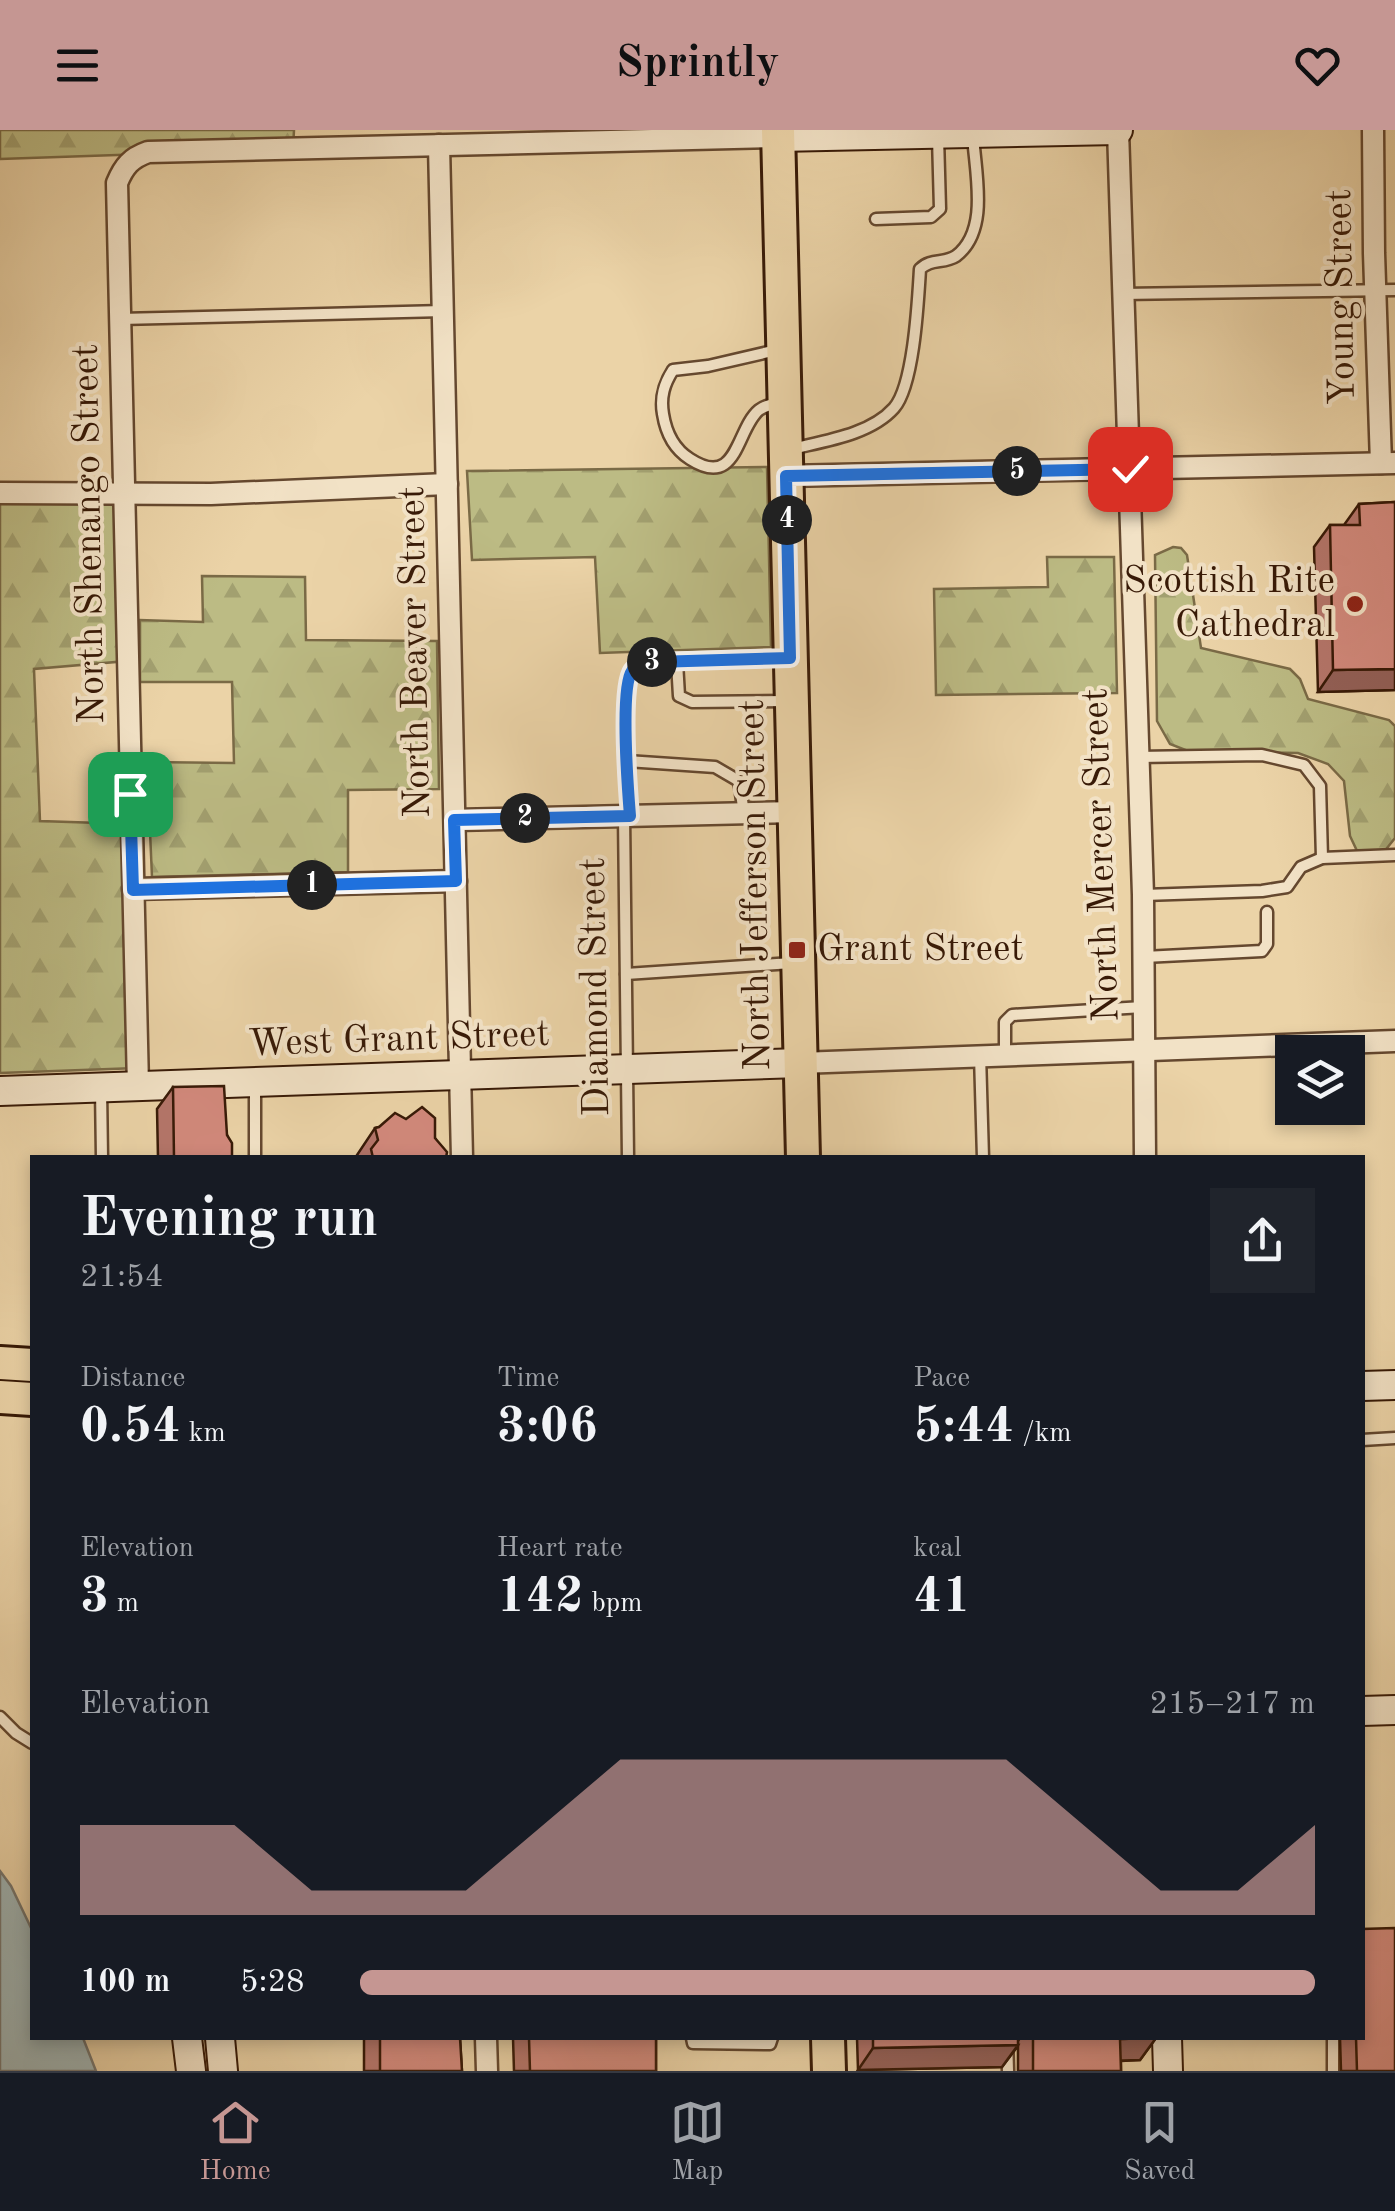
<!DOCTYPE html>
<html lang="en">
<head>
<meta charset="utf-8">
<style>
  :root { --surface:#171b24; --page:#20242c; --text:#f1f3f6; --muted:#9ea1a6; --line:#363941; --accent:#c59692 }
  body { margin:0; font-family:"Old Standard TT",serif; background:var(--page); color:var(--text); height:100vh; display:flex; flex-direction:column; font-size:38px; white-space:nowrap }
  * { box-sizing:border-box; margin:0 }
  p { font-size:32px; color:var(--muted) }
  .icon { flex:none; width:55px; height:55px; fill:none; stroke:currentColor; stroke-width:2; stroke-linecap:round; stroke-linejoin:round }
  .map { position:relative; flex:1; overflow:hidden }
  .side { position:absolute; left:30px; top:1025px; width:1335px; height:885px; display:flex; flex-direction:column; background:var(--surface); border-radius:0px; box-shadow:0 5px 15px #0003 }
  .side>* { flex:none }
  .fabs { position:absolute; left:1275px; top:905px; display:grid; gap:20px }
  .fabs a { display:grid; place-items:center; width:90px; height:90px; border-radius:0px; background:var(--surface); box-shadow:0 5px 15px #0003; font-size:50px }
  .pin { position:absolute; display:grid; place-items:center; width:85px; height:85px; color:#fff; margin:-42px; border-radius:20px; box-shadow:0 5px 15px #0006 }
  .km { position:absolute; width:50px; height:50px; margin:-25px; border-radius:50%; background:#222; color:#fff; font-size:28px; line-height:50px; text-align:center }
  .round { display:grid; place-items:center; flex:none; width:105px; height:105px; border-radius:0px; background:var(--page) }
  .summary { display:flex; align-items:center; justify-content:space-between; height:170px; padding:0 50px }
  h1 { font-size:55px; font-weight:700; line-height:75px }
  .stats { display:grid; grid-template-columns:repeat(3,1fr); gap:15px; height:170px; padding:10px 50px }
  .stats div { display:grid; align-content:center }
  .stats b { font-size:50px; font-weight:700 }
  .stats small { font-size:28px; font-weight:400 }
  .stats p { font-size:28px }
  .chart { height:280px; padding:20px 50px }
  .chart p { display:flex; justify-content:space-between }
  .chart svg { width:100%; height:180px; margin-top:10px; fill:var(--accent); opacity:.7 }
  ul { padding:0 50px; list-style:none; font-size:32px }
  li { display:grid; grid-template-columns:160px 120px 1fr; align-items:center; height:75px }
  li i { height:25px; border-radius:12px; background:var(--accent) }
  header { display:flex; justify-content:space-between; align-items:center; height:130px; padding:0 50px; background:var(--accent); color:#111; font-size:45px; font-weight:700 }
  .menu { display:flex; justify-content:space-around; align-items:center; height:140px; border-top:2px solid var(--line); background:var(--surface); font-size:28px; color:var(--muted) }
  .menu a { display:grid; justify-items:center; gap:5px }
  .menu .selected { color:var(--accent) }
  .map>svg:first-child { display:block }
  .forest { fill:url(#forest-firs); stroke:#7a6a46; stroke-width:2.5 }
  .water { fill:#9eb4b4; stroke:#75766f; stroke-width:2.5 }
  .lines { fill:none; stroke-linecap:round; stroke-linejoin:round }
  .lane-casing { stroke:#65482f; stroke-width:15 }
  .street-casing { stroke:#65482f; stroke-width:25 }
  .secondary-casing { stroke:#381a07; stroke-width:32 }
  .primary-casing { stroke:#381a07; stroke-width:38 }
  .lane { stroke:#f2e2c6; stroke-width:10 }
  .street { stroke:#f2e2c6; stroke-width:20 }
  .secondary { stroke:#f2e2c6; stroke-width:28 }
  .primary { stroke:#ebd3a7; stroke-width:32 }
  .wall { fill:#b5766b; stroke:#381a07; stroke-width:2.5 }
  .shaded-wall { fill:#936057; stroke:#381a07; stroke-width:2.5 }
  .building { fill:#d2897c; stroke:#381a07; stroke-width:2.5 }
  .route-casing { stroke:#fff; stroke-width:20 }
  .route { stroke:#1a73e8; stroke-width:12 }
  .poi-dot { fill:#8f2418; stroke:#f2e2c6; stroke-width:4 }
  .labels { text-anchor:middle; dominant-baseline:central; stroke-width:8; stroke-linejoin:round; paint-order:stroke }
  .street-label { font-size:38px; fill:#381a07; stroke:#f2e2c6 }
  .poi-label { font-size:38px; fill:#381a07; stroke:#f2e2c6; text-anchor:end }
</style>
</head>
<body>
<header><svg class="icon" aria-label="menu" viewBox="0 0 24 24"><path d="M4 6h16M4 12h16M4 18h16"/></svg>Sprintly<svg class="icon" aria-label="heart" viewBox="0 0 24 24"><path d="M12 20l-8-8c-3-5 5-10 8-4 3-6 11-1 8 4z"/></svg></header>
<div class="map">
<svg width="1395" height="1941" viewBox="0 0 1395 1941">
  <defs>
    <pattern id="forest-firs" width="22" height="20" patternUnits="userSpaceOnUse" patternTransform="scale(2.5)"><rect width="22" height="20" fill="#bcbb84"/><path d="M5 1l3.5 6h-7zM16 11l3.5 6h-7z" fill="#a2a070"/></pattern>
  </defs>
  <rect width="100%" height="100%" fill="#ebd3a7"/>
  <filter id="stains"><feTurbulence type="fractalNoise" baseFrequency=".002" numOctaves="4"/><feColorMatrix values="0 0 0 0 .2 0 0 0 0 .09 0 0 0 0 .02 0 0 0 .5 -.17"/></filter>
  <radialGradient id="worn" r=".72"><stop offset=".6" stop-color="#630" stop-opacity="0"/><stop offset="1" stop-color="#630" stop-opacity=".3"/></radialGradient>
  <g class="forest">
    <polygon points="0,0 294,0 293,19 0,29"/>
    <polygon points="767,337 771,517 600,523 595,427 472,430 467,341"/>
    <polygon points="0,364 124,364 127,531 34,539 40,691 130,694 137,938 0,943"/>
    <polygon points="1173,417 1181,418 1187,425 1201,518 1290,539 1300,549 1308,569 1389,590 1395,596 1395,708 1383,723 1358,723 1350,706 1344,651 1328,634 1298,623 1188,621 1170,614 1157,591 1155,425"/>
    <polygon points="1047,427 1114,427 1117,563 936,565 934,459 1048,457"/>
    <polygon points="202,446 305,447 306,510 437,511 439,659 348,660 348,742 152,747 147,632 234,633 232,552 140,552 140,490 203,492"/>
  </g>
  <polygon class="water" points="0,1741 11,1756 32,1800 32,1908 83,1908 96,1941 0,1941"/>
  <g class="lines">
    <g class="lane-casing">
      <g id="lane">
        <polyline points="876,89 931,87 940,79 938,7"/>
        <polyline points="1122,164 1395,160"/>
        <polyline points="120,189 443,181"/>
        <path d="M777 220 708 236 673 240C664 254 660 267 663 284 666 303 674 319 690 329 738 360 736 299 759 280 766 275 773 274 781 273"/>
        <path d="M791 319C824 311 870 305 894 278 914 255 918 171 920 139 931 128 944 134 956 126 990 100 975 43 973 5"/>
        <polyline points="677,532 679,566 692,572 787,571"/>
        <polyline points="1138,627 1262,625 1304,635 1320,656 1322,728"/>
        <polyline points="627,631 715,637 739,651 744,683"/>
        <polyline points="624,686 628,1028"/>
        <polyline points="630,686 626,589 629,544 637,535 654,532 784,528"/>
        <polyline points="1144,765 1262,761 1287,757 1301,737 1322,728 1395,725"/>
        <polyline points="1144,827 1262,821 1267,814 1267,782"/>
        <polyline points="626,844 792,833"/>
        <polyline points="1005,924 1005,892 1012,885 1143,877"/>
        <polyline points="980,925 983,1028"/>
        <polyline points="101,959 102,1028"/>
        <polyline points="255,1028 255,953"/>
        <polyline points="1362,1310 1395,1308"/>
        <polyline points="0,1587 16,1603 32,1613"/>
        <polyline points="692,1908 693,1913 770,1914 772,1908"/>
        <polyline points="1007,1908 1008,1941"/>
        <polyline points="1333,1908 1333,1941"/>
      </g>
    </g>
    <g class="street-casing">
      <g id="street">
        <polyline points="1118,0 1143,765 1145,1028"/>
        <polyline points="1373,0 1374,123 1381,333"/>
        <polyline points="439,15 462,1028"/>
        <polyline points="786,346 1395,333"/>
        <polyline points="0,363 211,364 447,354"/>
        <polyline points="455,690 794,682"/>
        <polyline points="133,759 456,751"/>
        <polyline points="800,933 1395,911"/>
        <path d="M138 956 117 53C124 36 131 28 148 22L778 7"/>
        <polyline points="486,1908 487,1941"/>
      </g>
    </g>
    <g class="secondary-casing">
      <g id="secondary">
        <polyline points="778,7 1118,0"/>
        <polyline points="0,961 800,933"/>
        <polyline points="1362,1256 1395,1255"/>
        <polyline points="1362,1581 1395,1580"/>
        <polyline points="187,1908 191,1941"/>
        <polyline points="220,1908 223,1941"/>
        <polyline points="1167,1908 1168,1941"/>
      </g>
    </g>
    <g class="primary-casing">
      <g id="primary">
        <polyline points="778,0 803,1028"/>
        <polyline points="0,1233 32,1235"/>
        <polyline points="0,1267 32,1269"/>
        <polyline points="828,1908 829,1941"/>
      </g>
    </g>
    <use href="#lane" class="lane"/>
    <use href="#street" class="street"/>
    <use href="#secondary" class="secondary"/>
    <use href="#primary" class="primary"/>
  </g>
  <g class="wall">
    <polygon points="1395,372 1395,560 1318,562 1314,417 1330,395 1344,395 1359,374"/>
    <polygon points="173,957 227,1005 232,1028 158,1028 157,979"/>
    <polygon points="379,997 435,1008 446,1028 355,1028 375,998"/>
    <polygon points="364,1908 460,1908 462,1941 364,1941"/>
    <polygon points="513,1908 656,1908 656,1941 514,1941"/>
    <polygon points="857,1908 1018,1908 1018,1911 1020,1908 1156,1908 1140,1930 1121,1931 1121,1941 1018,1941 1018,1916 1002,1937 858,1940"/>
    <polygon points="1340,1908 1362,1908 1395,1941 1341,1941"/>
  </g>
  <g class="shaded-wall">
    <polygon points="1395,539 1395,560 1318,562 1333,540"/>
    <polygon points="1156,1908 1140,1930 1105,1931 1120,1909"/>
    <polygon points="1018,1915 1002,1937 858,1940 873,1918"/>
  </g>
  <g class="building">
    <polygon points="1395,372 1395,539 1333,540 1330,395 1360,395 1359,374"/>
    <polygon points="224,956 227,1005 232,1013 232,1028 174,1028 173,957"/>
    <polygon points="422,977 435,988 435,1008 447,1022 446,1028 373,1028 371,1019 378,1010 375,998 379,997 395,983 406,989"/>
    <polygon points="1395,1798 1395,1941 1357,1941 1356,1908 1362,1908 1362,1799"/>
    <polygon points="380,1908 460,1908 462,1941 380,1941"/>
    <polygon points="529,1908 656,1908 656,1941 530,1941"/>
    <polygon points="873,1908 1018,1908 1018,1915 873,1918"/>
    <polygon points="1033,1908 1156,1908 1120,1909 1121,1941 1033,1941"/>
  </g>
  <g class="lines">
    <g class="route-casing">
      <path id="route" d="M130 664 133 760 456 751 454 690 630 686C628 661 620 557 632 541 638 533 645 534 654 532L790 528 786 346 1130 339"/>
    </g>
    <use href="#route" class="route"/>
  </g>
  <g class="poi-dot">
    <circle cx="1355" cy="474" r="10"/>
    <rect x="787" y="810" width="20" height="20" rx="5"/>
  </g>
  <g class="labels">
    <g class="street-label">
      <text transform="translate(1342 167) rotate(-91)">Young Street</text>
      <text transform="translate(90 404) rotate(-91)">North Shenango Street</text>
      <text transform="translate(416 522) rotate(-91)">North Beaver Street</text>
      <text transform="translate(1102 725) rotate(-92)">North Mercer Street</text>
      <text transform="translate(756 755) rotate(-91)">North Jefferson Street</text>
      <text transform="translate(596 857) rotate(-91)">Diamond Street</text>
      <text transform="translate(399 910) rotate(-2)">West Grant Street</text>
    </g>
    <g class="poi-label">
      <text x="1335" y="452">Scottish Rite<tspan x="1335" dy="44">Cathedral</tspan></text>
      <text x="817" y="820" text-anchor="start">Grant Street</text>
    </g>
  </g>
  <rect width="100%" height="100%" filter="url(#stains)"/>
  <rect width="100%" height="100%" fill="url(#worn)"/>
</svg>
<div class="fabs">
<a><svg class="icon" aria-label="layers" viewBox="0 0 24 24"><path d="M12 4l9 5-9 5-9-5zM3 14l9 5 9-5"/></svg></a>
</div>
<div class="pin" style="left:130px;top:664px;background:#1e9e55"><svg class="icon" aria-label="arrive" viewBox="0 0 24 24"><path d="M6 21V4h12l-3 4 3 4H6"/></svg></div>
<div class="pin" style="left:1130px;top:339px;background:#d93025"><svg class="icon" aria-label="check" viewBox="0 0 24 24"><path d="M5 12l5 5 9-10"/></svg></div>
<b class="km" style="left:312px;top:755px">1</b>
<b class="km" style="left:525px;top:688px">2</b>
<b class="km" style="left:652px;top:532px">3</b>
<b class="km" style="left:787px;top:390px">4</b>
<b class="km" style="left:1017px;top:341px">5</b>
<section class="side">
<div class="summary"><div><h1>Evening run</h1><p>21:54</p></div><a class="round"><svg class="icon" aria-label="share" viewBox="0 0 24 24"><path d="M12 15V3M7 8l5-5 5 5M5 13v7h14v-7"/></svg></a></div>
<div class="stats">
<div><p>Distance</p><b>0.54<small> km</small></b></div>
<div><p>Time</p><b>3:06</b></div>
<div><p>Pace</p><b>5:44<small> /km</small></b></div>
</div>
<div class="stats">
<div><p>Elevation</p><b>3<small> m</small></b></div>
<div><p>Heart rate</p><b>142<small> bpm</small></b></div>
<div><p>kcal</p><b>41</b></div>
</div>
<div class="chart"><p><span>Elevation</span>215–217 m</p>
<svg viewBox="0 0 160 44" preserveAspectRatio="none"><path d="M0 44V22L10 22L20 22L30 38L40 38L50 38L60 22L70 6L80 6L90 6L100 6L110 6L120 6L130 22L140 38L150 38L160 22V44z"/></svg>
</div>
<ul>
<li><b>100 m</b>5:28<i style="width:100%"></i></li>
</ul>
</section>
</div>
<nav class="menu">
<a class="selected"><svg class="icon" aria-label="home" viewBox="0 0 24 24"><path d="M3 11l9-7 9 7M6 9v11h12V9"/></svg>Home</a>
<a><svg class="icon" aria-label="map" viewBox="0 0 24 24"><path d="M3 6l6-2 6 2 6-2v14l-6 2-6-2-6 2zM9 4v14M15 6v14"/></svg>Map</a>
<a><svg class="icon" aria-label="saved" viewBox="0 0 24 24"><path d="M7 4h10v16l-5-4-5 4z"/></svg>Saved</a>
</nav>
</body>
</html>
